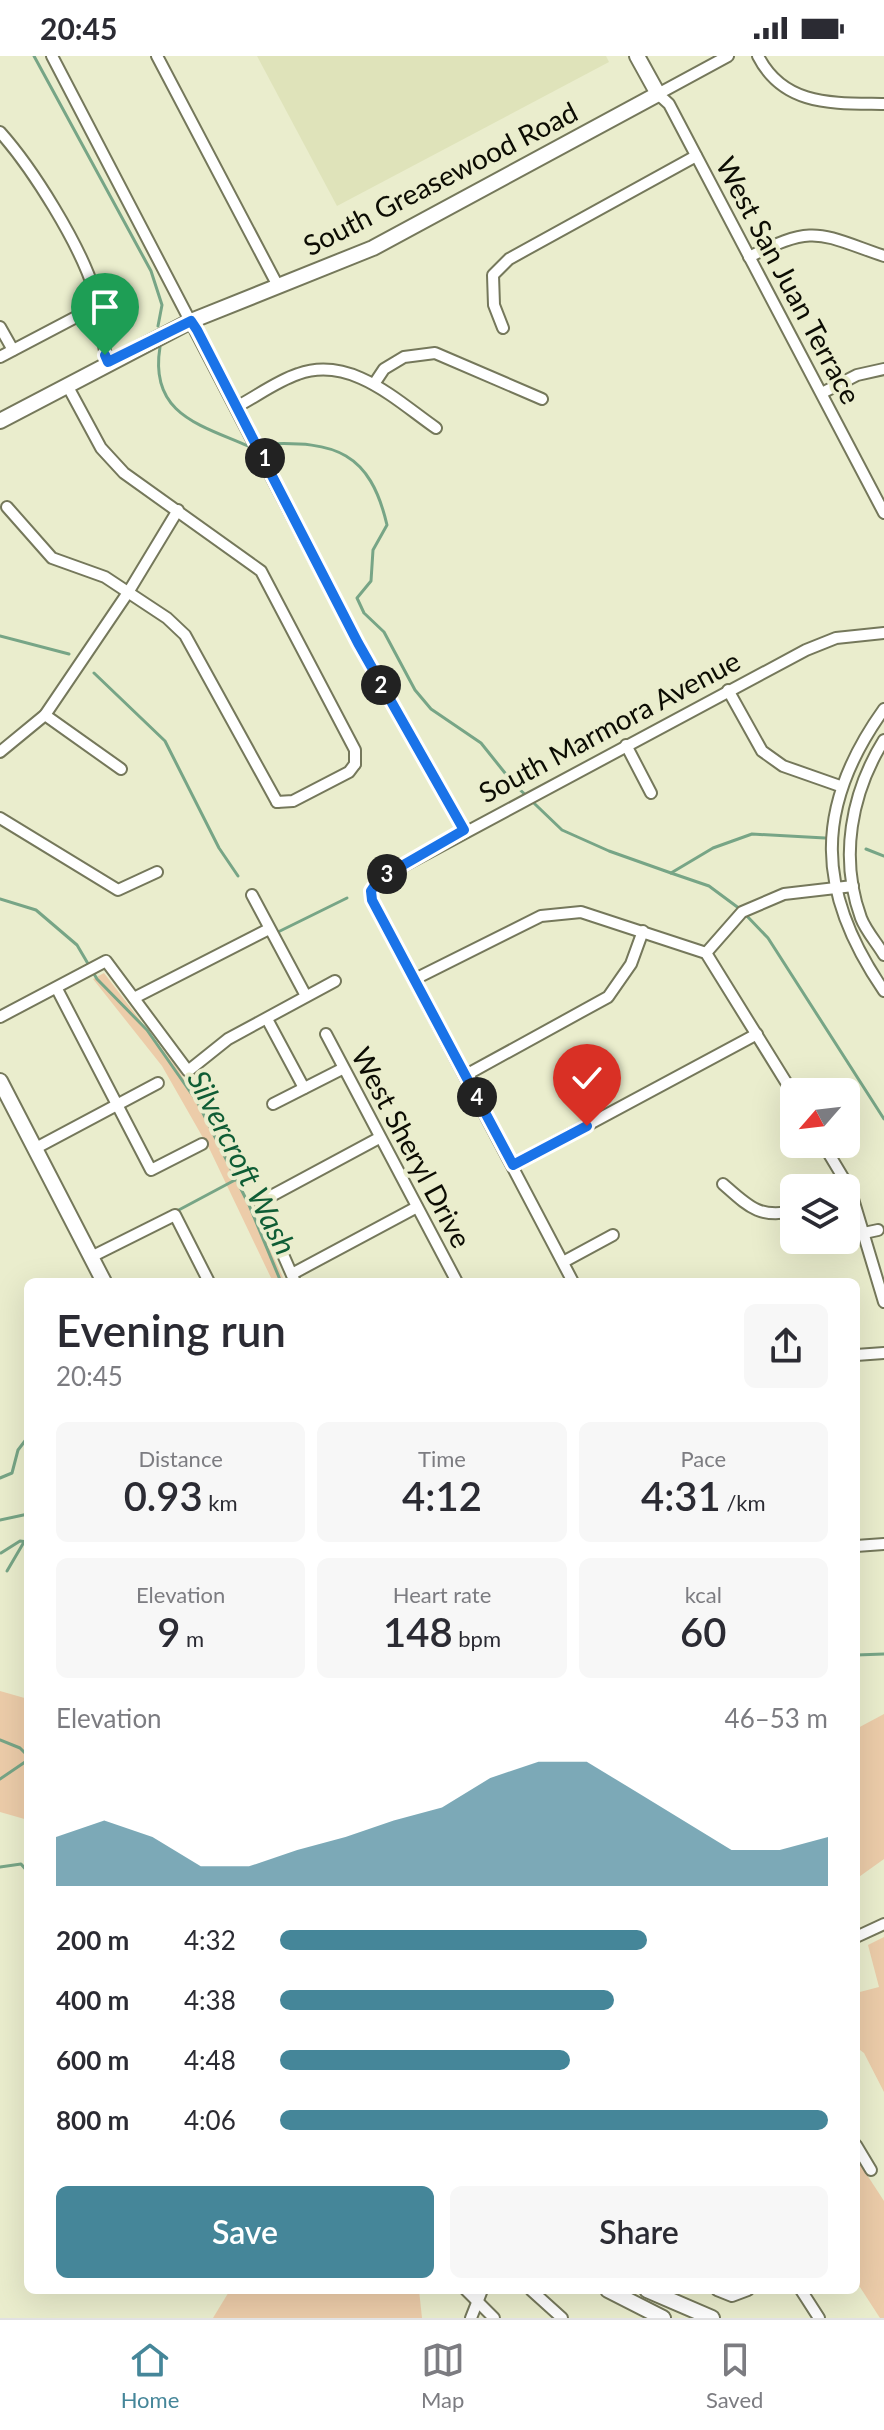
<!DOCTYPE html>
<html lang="en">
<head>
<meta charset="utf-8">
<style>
  :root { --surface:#fff; --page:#f7f7f7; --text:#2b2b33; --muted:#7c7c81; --line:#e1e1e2; --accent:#458699 }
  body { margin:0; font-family:Lato,sans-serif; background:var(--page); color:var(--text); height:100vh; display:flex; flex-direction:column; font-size:30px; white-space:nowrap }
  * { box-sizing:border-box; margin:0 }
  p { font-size:26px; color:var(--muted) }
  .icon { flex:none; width:44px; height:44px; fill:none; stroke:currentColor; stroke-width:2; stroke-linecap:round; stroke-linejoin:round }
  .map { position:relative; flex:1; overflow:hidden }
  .details { position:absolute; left:24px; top:1222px; width:836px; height:1016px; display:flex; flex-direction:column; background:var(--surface); border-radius:12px; box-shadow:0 8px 32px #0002 }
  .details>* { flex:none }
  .needle { width:52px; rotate:242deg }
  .tools { position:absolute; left:780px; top:1022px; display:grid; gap:16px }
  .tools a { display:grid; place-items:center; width:80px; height:80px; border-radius:12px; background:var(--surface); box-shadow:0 8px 32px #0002; font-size:40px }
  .pin { position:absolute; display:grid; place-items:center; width:68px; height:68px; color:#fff; margin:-82px -34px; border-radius:50% 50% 50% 0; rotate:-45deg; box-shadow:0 0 8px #0007 }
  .pin .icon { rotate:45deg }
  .km { position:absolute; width:40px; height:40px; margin:-20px; border-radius:50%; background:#222; color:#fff; font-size:22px; line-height:40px; text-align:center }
  .round { display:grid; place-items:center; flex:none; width:84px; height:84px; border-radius:12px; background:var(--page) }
  .summary { display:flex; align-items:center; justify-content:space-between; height:136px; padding:0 32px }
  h1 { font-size:44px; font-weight:600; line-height:60px }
  .figures { display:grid; grid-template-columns:repeat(3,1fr); gap:12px; height:136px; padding:8px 32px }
  .figures div { display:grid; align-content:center; border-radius:12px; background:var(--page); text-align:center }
  .figures b { font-size:40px; font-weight:600 }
  .figures small { font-size:22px; font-weight:400 }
  .figures p { font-size:22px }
  .chart { height:224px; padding:16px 32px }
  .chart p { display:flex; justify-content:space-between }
  .chart svg { width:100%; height:144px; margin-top:8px; fill:var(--accent); opacity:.7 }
  .action { display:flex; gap:16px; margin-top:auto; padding:16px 32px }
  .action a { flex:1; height:92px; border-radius:12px; background:var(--accent); color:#fff; font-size:32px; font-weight:600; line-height:92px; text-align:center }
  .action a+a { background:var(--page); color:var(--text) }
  ul { padding:0 32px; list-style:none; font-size:26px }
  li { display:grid; grid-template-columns:128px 96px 1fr; align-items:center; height:60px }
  li i { height:20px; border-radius:10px; background:var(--accent) }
  .status { display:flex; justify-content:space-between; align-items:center; height:56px; padding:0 40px; background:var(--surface); direction:ltr }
  .status svg { height:22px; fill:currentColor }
  .menu { display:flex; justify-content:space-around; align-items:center; height:112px; border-top:2px solid var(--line); background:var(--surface); font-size:22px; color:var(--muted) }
  .menu a { display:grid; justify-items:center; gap:4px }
  .menu .current { color:var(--accent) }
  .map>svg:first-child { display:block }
  .built { fill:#dfe3ba }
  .green { fill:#eccca9 }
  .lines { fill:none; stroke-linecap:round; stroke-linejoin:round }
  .stream { stroke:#77a586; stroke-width:3 }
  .street-casing { stroke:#75785b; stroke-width:14 }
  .secondary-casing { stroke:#75785b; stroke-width:18 }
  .street { stroke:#fff; stroke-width:10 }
  .secondary { stroke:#fff; stroke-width:14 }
  .route-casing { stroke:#fff; stroke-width:16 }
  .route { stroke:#1a73e8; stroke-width:10 }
  .labels { text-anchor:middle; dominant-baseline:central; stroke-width:8; stroke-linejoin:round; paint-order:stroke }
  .street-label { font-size:28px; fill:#0c0c03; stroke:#eaedcd }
  .water-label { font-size:30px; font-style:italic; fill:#0f5d35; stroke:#eaedcd }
</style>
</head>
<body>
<div class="status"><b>20:45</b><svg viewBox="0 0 49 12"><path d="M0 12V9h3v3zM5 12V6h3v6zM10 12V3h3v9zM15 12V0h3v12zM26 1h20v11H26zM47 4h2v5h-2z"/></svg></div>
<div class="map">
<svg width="884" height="2262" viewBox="0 0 884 2262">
  <rect width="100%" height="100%" fill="#eaedcd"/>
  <polygon class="built" points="257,0 606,0 609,6 337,150"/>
  <g class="green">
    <polygon points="104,917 179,1015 219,1083 285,1226 273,1226 210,1094 162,1010 93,923"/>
    <polygon points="0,1635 28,1643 28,1764 0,1756"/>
    <polygon points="884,1658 884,1803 856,1823 856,1673"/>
    <polygon points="884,1881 884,2036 864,1997 856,1991 856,1937 879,1931 868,1889"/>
    <polygon points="856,2102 884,2145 884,2262 880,2262 856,2225"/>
    <polygon points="230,2234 419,2234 422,2262 213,2262"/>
  </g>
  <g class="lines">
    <g class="stream">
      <polyline points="34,0 151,215 162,249 158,270"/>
      <path d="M160 291C149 358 200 369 248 390"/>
      <path d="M266 388C335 385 370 396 387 469L373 494 371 525 357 542 364 557 384 576 415 634 431 653 481 687 513 727 562 774 609 795 671 817 713 792 752 778 825 782"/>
      <polyline points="0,580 69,598"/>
      <polyline points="94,617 165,685 219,792 238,820"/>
      <polyline points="866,793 884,800"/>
      <polyline points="671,817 709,830 740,853"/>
      <polyline points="0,843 36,854 77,889 97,923 147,974 198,1047 249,1149 281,1226"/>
      <polyline points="745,858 768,882 884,1063"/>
      <polyline points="278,876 347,842"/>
      <polyline points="175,1156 235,1124"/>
      <polyline points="0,1422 12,1417 18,1394 28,1381"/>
      <polyline points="0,1464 28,1458"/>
      <polyline points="1,1497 20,1485 28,1486"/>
      <polyline points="7,1515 24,1486"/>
      <polyline points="856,1599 884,1598"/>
      <polyline points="0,1684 20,1692 28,1700"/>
      <polyline points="0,1723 28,1704"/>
      <polyline points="0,1811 21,1808 28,1816"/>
    </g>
    <g class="street-casing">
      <g id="street">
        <polyline points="52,0 358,587 464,774"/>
        <polyline points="157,0 278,230"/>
        <polyline points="728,0 658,38 669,48 884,457"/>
        <path d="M758 0C784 51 834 47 884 48"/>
        <path d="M0 76C33 113 79 187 94 234 102 257 100 283 108 306"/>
        <path d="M749 201C815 168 817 177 884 200"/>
        <polyline points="0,271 13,294"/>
        <polyline points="503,272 494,249 493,219 509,203 696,100"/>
        <polyline points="0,301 97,250"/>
        <polyline points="374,328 384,313 404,301 435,297 542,343"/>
        <polyline points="67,329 101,392 124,417 261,515 355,694 355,708"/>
        <polyline points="822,337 857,319 884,313"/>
        <path d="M238 350C257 340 277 325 298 318 351 299 397 345 436 372"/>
        <polyline points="7,451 52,502 105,521 167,562 185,579 277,746"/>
        <polyline points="728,634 762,695 783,710 840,730"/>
        <path d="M884 653C813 752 816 836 884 935"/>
        <polyline points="45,659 121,713"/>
        <path d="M884 684C851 737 839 802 861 862 866 875 877 887 884 899"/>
        <polyline points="626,689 651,737"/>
        <polyline points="0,696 45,659 129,535 178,454"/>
        <polyline points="277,746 293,745 349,716 355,708"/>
        <polyline points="0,762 118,834 157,816"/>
        <polyline points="371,835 379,823 806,594 836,582 884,577"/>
        <polyline points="371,835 372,844 573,1226"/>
        <polyline points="252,839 306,940"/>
        <polyline points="706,897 742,856 784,838 853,830"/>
        <polyline points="415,923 541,860 581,856 706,897 794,1039"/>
        <polyline points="57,933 151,1114 202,1088"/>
        <polyline points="134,942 269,873"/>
        <polyline points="0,961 106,905 188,1015 228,983 335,925"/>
        <polyline points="267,963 304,1032"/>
        <polyline points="326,978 457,1226"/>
        <polyline points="466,1019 608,941 631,908 643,875"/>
        <polyline points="273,1048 342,1013"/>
        <polyline points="823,1088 850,1133 884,1246"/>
        <polyline points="36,1092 158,1027"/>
        <polyline points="513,1109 757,978"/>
        <path d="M723 1128C748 1150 759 1163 794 1155"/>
        <polyline points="864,1177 878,1174"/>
        <polyline points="91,1201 175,1159 209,1226"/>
        <polyline points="565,1205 613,1179"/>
        <polyline points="292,1218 417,1151"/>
        <polyline points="295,1226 260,1146 379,1082"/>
        <polyline points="856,1299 884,1297"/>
        <polyline points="856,1490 884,1488"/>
        <polyline points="856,1881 884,1868"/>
        <polyline points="856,2089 871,2114"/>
        <polyline points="466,2234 494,2262"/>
        <polyline points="531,2234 562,2262"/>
        <polyline points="717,2234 732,2240 748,2234"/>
        <polyline points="801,2234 819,2262"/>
        <polyline points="471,2262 482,2234"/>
      </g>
    </g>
    <g class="secondary-casing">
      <g id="secondary">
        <polyline points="0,365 191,265 373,192 658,38 637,0"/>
        <polyline points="0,1025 104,1226"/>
        <polyline points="608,2234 663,2262"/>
        <polyline points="647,2234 712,2262"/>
      </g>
    </g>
    <use href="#street" class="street"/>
    <use href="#secondary" class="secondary"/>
  </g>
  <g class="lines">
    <g class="route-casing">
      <polyline id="route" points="105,299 108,306 191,265 197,274 358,587 464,774 379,823 371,835 372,844 513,1109 587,1070"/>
    </g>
    <use href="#route" class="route"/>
  </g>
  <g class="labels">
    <g class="street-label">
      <text transform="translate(440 122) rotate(-27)">South Greasewood Road</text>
      <text transform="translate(789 224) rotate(62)">West San Juan Terrace</text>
      <text transform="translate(609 670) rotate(-28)">South Marmora Avenue</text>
      <text transform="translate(412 1091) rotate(62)">West Sheryl Drive</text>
    </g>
    <g class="water-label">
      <text transform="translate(243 1106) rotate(63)">Silvercroft Wash</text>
    </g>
  </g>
</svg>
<div class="tools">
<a><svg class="needle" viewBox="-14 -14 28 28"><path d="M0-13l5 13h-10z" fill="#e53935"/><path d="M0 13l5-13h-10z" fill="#7c7c81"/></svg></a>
<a><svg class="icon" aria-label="layers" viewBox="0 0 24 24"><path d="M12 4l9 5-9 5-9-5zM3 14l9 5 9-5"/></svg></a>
</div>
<div class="pin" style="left:105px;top:299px;background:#1e9e55"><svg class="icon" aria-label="arrive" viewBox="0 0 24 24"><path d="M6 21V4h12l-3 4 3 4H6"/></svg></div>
<div class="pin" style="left:587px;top:1070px;background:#d93025"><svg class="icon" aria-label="check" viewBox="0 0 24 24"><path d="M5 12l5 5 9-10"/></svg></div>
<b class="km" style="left:265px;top:402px">1</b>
<b class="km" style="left:381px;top:629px">2</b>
<b class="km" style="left:387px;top:818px">3</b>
<b class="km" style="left:477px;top:1041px">4</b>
<section class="details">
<div class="summary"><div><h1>Evening run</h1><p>20:45</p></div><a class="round"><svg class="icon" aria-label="share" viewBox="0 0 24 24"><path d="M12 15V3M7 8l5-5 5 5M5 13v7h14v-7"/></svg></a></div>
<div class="figures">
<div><p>Distance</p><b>0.93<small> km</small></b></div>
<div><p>Time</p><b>4:12</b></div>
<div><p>Pace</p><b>4:31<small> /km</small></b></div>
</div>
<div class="figures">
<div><p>Elevation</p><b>9<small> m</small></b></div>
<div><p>Heart rate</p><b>148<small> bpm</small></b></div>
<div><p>kcal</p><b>60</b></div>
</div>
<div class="chart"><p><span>Elevation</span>46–53 m</p>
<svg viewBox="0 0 160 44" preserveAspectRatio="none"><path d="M0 44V29L10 24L20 29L30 38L40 38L50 33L60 29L70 24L80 20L90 11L100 6L110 6L120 15L130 24L140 33L150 33L160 29V44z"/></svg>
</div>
<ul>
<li><b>200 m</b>4:32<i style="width:67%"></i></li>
<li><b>400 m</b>4:38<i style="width:61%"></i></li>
<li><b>600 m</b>4:48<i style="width:53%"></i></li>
<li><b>800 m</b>4:06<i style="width:100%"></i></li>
</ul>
<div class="action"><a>Save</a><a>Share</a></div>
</section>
</div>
<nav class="menu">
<a class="current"><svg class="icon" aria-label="home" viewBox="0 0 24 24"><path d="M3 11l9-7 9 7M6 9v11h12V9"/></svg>Home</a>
<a><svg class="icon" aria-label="map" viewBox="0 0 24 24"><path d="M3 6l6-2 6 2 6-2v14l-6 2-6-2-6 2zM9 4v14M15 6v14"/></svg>Map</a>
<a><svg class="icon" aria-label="saved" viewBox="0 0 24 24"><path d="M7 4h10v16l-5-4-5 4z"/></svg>Saved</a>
</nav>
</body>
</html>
